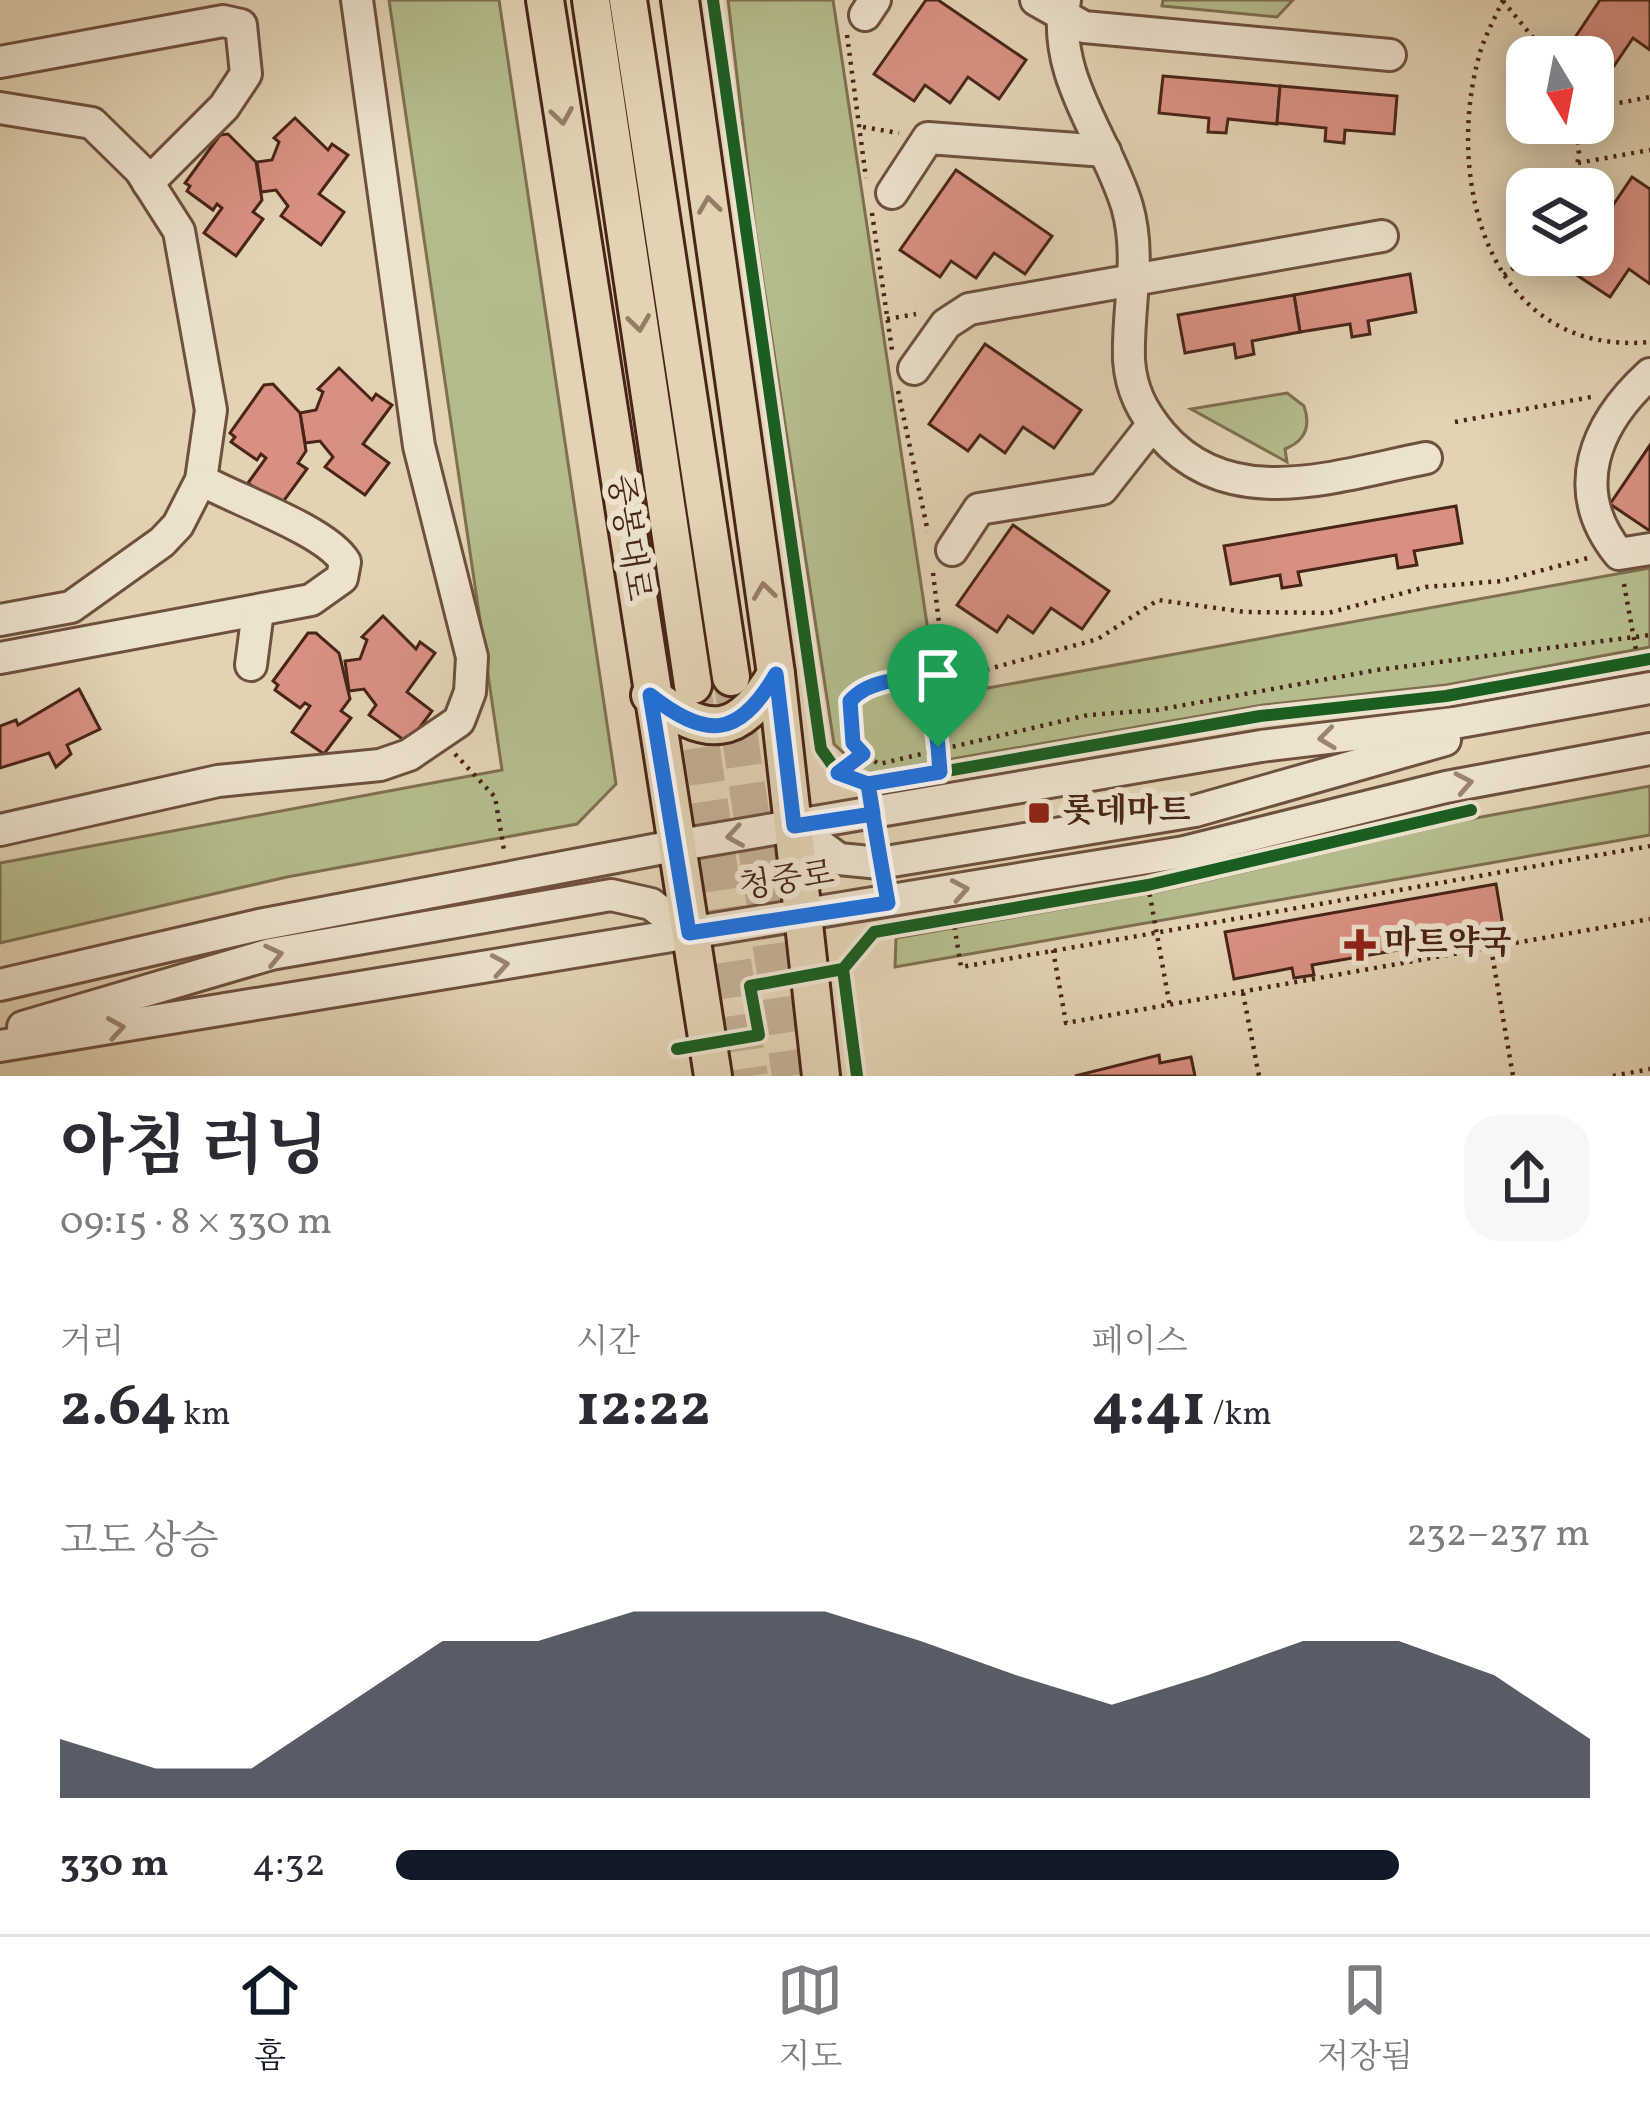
<!DOCTYPE html>
<html lang="ko">
<head>
<meta charset="utf-8">
<style>
  :root { --surface:#fff; --page:#f7f7f7; --text:#2b2b33; --muted:#7c7c81; --line:#e1e1e2; --accent:#111827 }
  body { margin:0; font-family:Vollkorn,"Noto Serif KR",serif; background:var(--page); color:var(--text); height:100vh; display:flex; flex-direction:column; font-size:45px; white-space:nowrap }
  * { box-sizing:border-box; margin:0 }
  p { font-size:39px; color:var(--muted) }
  .icon { flex:none; width:66px; height:66px; fill:none; stroke:currentColor; stroke-width:2; stroke-linecap:round; stroke-linejoin:round }
  .map { position:relative; height:1076px; overflow:hidden }
  .sheet { display:flex; flex-direction:column; background:var(--surface); flex:1 }
  .sheet>* { flex:none }
  .needle { width:78px; rotate:170deg }
  .tools { position:absolute; left:1506px; top:36px; display:grid; gap:24px }
  .tools a { display:grid; place-items:center; width:108px; height:108px; border-radius:24px; background:var(--surface); box-shadow:0 6px 30px #0003; font-size:60px }
  .pin { position:absolute; display:grid; place-items:center; width:102px; height:102px; color:#fff; margin:-123px -51px; border-radius:50% 50% 50% 0; rotate:-45deg; box-shadow:0 0 12px #0007 }
  .pin .icon { rotate:45deg }
  .round { display:grid; place-items:center; flex:none; width:126px; height:126px; border-radius:36px; background:var(--page) }
  .headline { display:flex; align-items:center; justify-content:space-between; height:204px; padding:0 60px }
  h1 { font-size:66px; font-weight:700; line-height:90px }
  .metrics { display:grid; grid-template-columns:repeat(3,1fr); gap:18px; height:204px; padding:12px 60px }
  .metrics div { display:grid; align-content:center }
  .metrics b { font-size:60px; font-weight:700 }
  .metrics small { font-size:33px; font-weight:400 }
  .metrics p { font-size:33px }
  .chart { height:336px; padding:24px 60px }
  .chart p { display:flex; justify-content:space-between }
  .chart svg { width:100%; height:216px; margin-top:12px; fill:var(--accent); opacity:.7 }
  ul { padding:0 60px; list-style:none; font-size:39px }
  li { display:grid; grid-template-columns:192px 144px 1fr; align-items:center; height:90px }
  li i { height:30px; border-radius:15px; background:var(--accent) }
  .dock { display:flex; justify-content:space-around; align-items:center; height:168px; border-top:3px solid var(--line); background:var(--surface); font-size:33px; color:var(--muted) }
  .dock a { display:grid; justify-items:center; gap:6px }
  .dock .active { color:var(--accent) }
  .map>svg:first-child { display:block }
  .green { fill:#b5bc8b; stroke:#7e7051; stroke-width:3 }
  .building { fill:#d99081; stroke:#482517; stroke-width:3 }
  .lines { fill:none; stroke-linecap:round; stroke-linejoin:round }
  .major-tunnel { stroke:#c3b094; stroke-width:36; stroke-dasharray:36 18; stroke-linecap:butt }
  .minor-casing { stroke:#6e503e; stroke-width:36 }
  .major-casing { stroke:#482517; stroke-width:42 }
  .path { stroke:#482517; stroke-width:4.5; stroke-dasharray:3 6; stroke-linecap:butt }
  .minor { stroke:#ece2ce; stroke-width:30 }
  .major { stroke:#e2d3b3; stroke-width:36 }
  .cycleway-casing { stroke:#ece2ce; stroke-width:20 }
  .cycleway { stroke:#1b5e20; stroke-width:12 }
  .oneway { stroke:#957c65 }
  .oneway2 { stroke:#9a8472 }
  .route-casing { stroke:#fff; stroke-width:24 }
  .route { stroke:#1a73e8; stroke-width:15 }
  .poi-dot { fill:#8f2418; stroke:#ece2ce; stroke-width:4.5 }
  .labels { text-anchor:middle; dominant-baseline:central; stroke-width:12; stroke-linejoin:round; paint-order:stroke }
  .street-label { font-size:33px; fill:#482517; stroke:#ece2ce }
  .poi-label { font-size:33px; font-weight:bold; fill:#482517; stroke:#ece2ce; text-anchor:start }
</style>
</head>
<body>
<div class="map">
<svg width="1650" height="1076" viewBox="0 0 1650 1076">
  <rect width="100%" height="100%" fill="#e2d3b3"/>
  <filter id="stains"><feTurbulence type="fractalNoise" baseFrequency=".00167" numOctaves="4"/><feColorMatrix values="0 0 0 0 .2 0 0 0 0 .09 0 0 0 0 .02 0 0 0 .5 -.17"/></filter>
  <radialGradient id="worn" r=".72"><stop offset=".6" stop-color="#630" stop-opacity="0"/><stop offset="1" stop-color="#630" stop-opacity=".3"/></radialGradient>
  <g class="green">
    <polygon points="389,0 499,0 616,784 577,824 287,877 0,943 0,863 502,770"/>
    <polygon points="728,0 833,0 938,697 1650,568 1650,647 1446,685 1263,705 866,774 834,744 755,229"/>
    <polygon points="1163,0 1293,0 1277,17 1162,6"/>
    <path d="M1287 393 1304 406C1311 426 1305 441 1285 449L1287 462 1191 409Z"/>
    <polygon points="1650,786 1650,835 895,967 896,938 1157,892 1465,820"/>
  </g>
  <g class="building">
    <polygon points="926,0 938,0 1026,60 999,99 968,77 950,103 925,85 914,101 874,74"/>
    <polygon points="1600,0 1650,0 1650,50 1633,38 1614,66 1574,39"/>
    <polygon points="1163,76 1280,86 1277,124 1228,119 1226,133 1208,132 1209,118 1159,113"/>
    <polygon points="1280,86 1397,96 1394,134 1345,130 1344,143 1325,141 1326,128 1277,123"/>
    <polygon points="295,118 328,150 332,144 348,155 319,194 344,212 321,245 281,216 288,206 276,190 261,192 257,162 272,160 279,142 274,138"/>
    <polygon points="228,134 256,162 262,200 253,212 263,219 236,256 204,233 222,208 217,204 213,210 187,191 190,186 185,183 220,135"/>
    <polygon points="956,170 1052,236 1025,274 994,253 976,278 951,261 940,277 900,250"/>
    <polygon points="1632,177 1650,189 1650,284 1629,269 1610,297 1569,270 1579,255 1593,255 1593,235"/>
    <polygon points="1410,274 1416,312 1368,321 1370,334 1352,337 1350,324 1300,332 1294,295"/>
    <polygon points="1294,295 1300,332 1252,341 1254,354 1236,358 1234,344 1185,353 1178,315"/>
    <polygon points="985,344 1081,410 1054,448 1023,427 1005,453 980,435 968,451 929,424"/>
    <polygon points="339,368 372,400 376,394 392,405 363,444 389,463 365,495 325,467 333,457 320,441 305,443 300,413 316,410 323,392 318,389"/>
    <polygon points="273,384 300,413 306,451 298,463 307,469 280,506 248,483 266,458 261,454 257,460 231,442 235,437 230,433 264,385"/>
    <polygon points="1650,445 1650,531 1610,504"/>
    <polygon points="1456,506 1462,543 1414,551 1417,565 1398,568 1396,555 1298,572 1301,585 1282,588 1280,575 1231,584 1224,546"/>
    <polygon points="1013,525 1109,591 1082,629 1051,608 1033,633 1008,616 997,632 957,605"/>
    <polygon points="383,616 416,649 420,642 435,653 407,692 432,711 408,743 369,715 376,705 364,689 349,691 345,661 360,659 367,640 362,637"/>
    <polygon points="308,633 316,633 339,653 350,699 341,711 351,718 324,754 292,732 310,706 305,703 300,708 275,690 278,685 273,681"/>
    <polygon points="79,689 100,729 67,745 71,754 56,767 49,753 0,768 0,726 16,720 18,725"/>
    <polygon points="1496,884 1504,932 1447,942 1449,950 1428,954 1427,945 1312,965 1314,975 1294,978 1292,968 1234,979 1225,932"/>
    <polygon points="1159,1055 1160,1063 1191,1057 1195,1076 1075,1076"/>
  </g>
  <g class="lines">
    <g class="major-tunnel">
      <polyline points="731,677 790,1076"/>
      <polyline points="694,694 750,1076"/>
    </g>
    <g class="minor-casing">
      <g id="minor">
        <polyline points="1036,0 1084,27 1390,55"/>
        <path d="M1065 0C1051 76 1106 137 1127 206 1142 258 1127 308 1129 360 1131 390 1142 411 1161 434 1230 515 1338 475 1426 458"/>
        <polyline points="865,15 875,0"/>
        <polyline points="0,62 223,21 241,25 246,74 224,107 148,183"/>
        <polyline points="0,108 92,123 140,170 179,231 211,410 201,480 178,525 162,542 71,607 0,620"/>
        <polyline points="892,193 928,138 1105,151"/>
        <polyline points="914,369 946,324 969,309 1382,236"/>
        <path d="M1650 374C1595 424 1567 490 1619 554L1650 549"/>
        <polyline points="952,550 979,509 1102,489 1153,424"/>
        <path d="M0 658 311 600 342 578 345 562C327 531 237 500 201 480"/>
        <polyline points="251,665 258,611"/>
        <polyline points="794,826 839,859 880,863 1195,811 1445,740"/>
        <polyline points="0,830 218,781 380,765 409,755 459,721 470,692 472,657 419,446 357,0"/>
        <polyline points="0,985 259,925 674,846 1261,746 1454,723 1650,688"/>
        <polyline points="23,1027 271,954 611,895 651,904 689,933"/>
        <polyline points="0,1046 1184,852 1446,787 1650,749"/>
      </g>
    </g>
    <g class="major-casing">
      <g id="major">
        <polyline points="545,0 713,1076"/>
        <polyline points="591,0 693,685"/>
        <polyline points="628,0 731,677"/>
        <polyline points="680,0 776,674 821,1076"/>
        <path d="M650 695C707 738 738 739 776 674"/>
      </g>
    </g>
    <g class="path">
      <path d="M1503 0C1494 20 1483 39 1478 60 1445 186 1492 357 1650 342"/>
      <polyline points="1503,1 1549,57"/>
      <polyline points="847,35 866,178"/>
      <polyline points="1593,108 1650,97"/>
      <polyline points="863,127 899,133"/>
      <polyline points="1578,163 1650,150"/>
      <polyline points="1573,189 1579,154 1576,123"/>
      <polyline points="872,213 892,350"/>
      <polyline points="1504,275 1532,255"/>
      <polyline points="887,319 916,314"/>
      <polyline points="898,391 928,532"/>
      <polyline points="1455,422 1591,397"/>
      <polyline points="933,573 943,656 958,673 974,673 1098,639 1158,600 1245,612 1328,613 1426,587 1502,581 1588,558"/>
      <polyline points="1624,584 1638,661"/>
      <polyline points="933,705 944,697 955,671"/>
      <polyline points="861,752 853,743 850,701 858,692 900,679 929,697 940,772"/>
      <polyline points="455,754 495,797 504,850"/>
      <polyline points="838,773 863,754 879,764 1088,715 1157,710 1377,670 1650,635"/>
      <polyline points="1148,885 1170,1007"/>
      <polyline points="953,918 961,967 1650,846"/>
      <polyline points="1491,948 1513,1076"/>
      <polyline points="1053,950 1066,1023 1650,919"/>
      <polyline points="1243,993 1259,1076"/>
      <polyline points="1613,1076 1650,1069"/>
    </g>
    <use href="#minor" class="minor"/>
    <use href="#major" class="major"/>
    <g class="cycleway-casing">
      <g id="cycleway">
        <polyline points="713,0 821,749 838,773 867,785 1260,716 1446,696 1650,659"/>
        <polyline points="677,1049 759,1035 750,986 843,969"/>
        <polyline points="857,1076 843,969 874,932 1148,885 1471,810"/>
      </g>
    </g>
    <use href="#cycleway" class="cycleway"/>
  </g>
  <defs><path id="oneway-chevron" d="M-2-3.5L2.5 0L-2 3.5" fill="none" stroke-width="1.6" stroke-linecap="round" stroke-linejoin="round" transform="scale(3)"/></defs>
  <g class="oneway">
    <use href="#oneway-chevron" transform="translate(562 116) rotate(81)"/>
    <use href="#oneway-chevron" transform="translate(709 205) rotate(-98)"/>
    <use href="#oneway-chevron" transform="translate(639 323) rotate(82)"/>
    <use href="#oneway-chevron" transform="translate(764 591) rotate(-98)"/>
  </g>
  <g class="oneway2">
    <use href="#oneway-chevron" transform="translate(1327 738) rotate(173)"/>
    <use href="#oneway-chevron" transform="translate(1464 783) rotate(-11)"/>
    <use href="#oneway-chevron" transform="translate(735 836) rotate(171)"/>
    <use href="#oneway-chevron" transform="translate(960 890) rotate(-10)"/>
    <use href="#oneway-chevron" transform="translate(274 955) rotate(-13)"/>
    <use href="#oneway-chevron" transform="translate(500 965) rotate(-10)"/>
    <use href="#oneway-chevron" transform="translate(116 1028) rotate(-9)"/>
  </g>
  <g class="lines">
    <g class="route-casing">
      <path id="route" d="M938 747 940 772 868 784 873 814 794 826 776 674C738 739 706 739 650 695L689 933 888 903C881 864 874 824 868 784L838 773 863 754 853 743 850 701C860 690 870 686 885 682 931 672 934 712 938 747"/>
    </g>
    <use href="#route" class="route"/>
  </g>
  <g class="poi-dot">
    <rect x="1027" y="801" width="24" height="24" rx="6"/>
    <path d="M1354 927h12v12h12v12h-12v12h-12v-12h-12v-12h12z"/>
  </g>
  <g class="labels">
    <g class="street-label">
      <text transform="translate(627 538) rotate(81)">중봉대로</text>
      <text transform="translate(787 882) rotate(-9)">청중로</text>
    </g>
    <g class="poi-label">
      <text x="1063" y="813">롯데마트</text>
      <text x="1384" y="945">마트약국</text>
    </g>
  </g>
  <rect width="100%" height="100%" filter="url(#stains)"/>
  <rect width="100%" height="100%" fill="url(#worn)"/>
</svg>
<div class="tools">
<a><svg class="needle" viewBox="-14 -14 28 28"><path d="M0-13l5 13h-10z" fill="#e53935"/><path d="M0 13l5-13h-10z" fill="#7c7c81"/></svg></a>
<a><svg class="icon" aria-label="layers" viewBox="0 0 24 24"><path d="M12 4l9 5-9 5-9-5zM3 14l9 5 9-5"/></svg></a>
</div>
<div class="pin" style="left:938px;top:747px;background:#1e9e55"><svg class="icon" aria-label="arrive" viewBox="0 0 24 24"><path d="M6 21V4h12l-3 4 3 4H6"/></svg></div>
</div>
<section class="sheet">
<div class="headline"><div><h1>아침 러닝</h1><p>09:15 · 8 × 330 m</p></div><a class="round"><svg class="icon" aria-label="share" viewBox="0 0 24 24"><path d="M12 15V3M7 8l5-5 5 5M5 13v7h14v-7"/></svg></a></div>
<div class="metrics">
<div><p>거리</p><b>2.64<small> km</small></b></div>
<div><p>시간</p><b>12:22</b></div>
<div><p>페이스</p><b>4:41<small> /km</small></b></div>
</div>
<div class="chart"><p><span>고도 상승</span>232–237 m</p>
<svg viewBox="0 0 160 44" preserveAspectRatio="none"><path d="M0 44V32L10 38L20 38L30 25L40 12L50 12L60 6L70 6L80 6L90 12L100 19L110 25L120 19L130 12L140 12L150 19L160 32V44z"/></svg>
</div>
<ul>
<li><b>330 m</b>4:32<i style="width:84%"></i></li>
</ul>
</section>
<nav class="dock">
<a class="active"><svg class="icon" aria-label="home" viewBox="0 0 24 24"><path d="M3 11l9-7 9 7M6 9v11h12V9"/></svg>홈</a>
<a><svg class="icon" aria-label="map" viewBox="0 0 24 24"><path d="M3 6l6-2 6 2 6-2v14l-6 2-6-2-6 2zM9 4v14M15 6v14"/></svg>지도</a>
<a><svg class="icon" aria-label="saved" viewBox="0 0 24 24"><path d="M7 4h10v16l-5-4-5 4z"/></svg>저장됨</a>
</nav>
</body>
</html>
